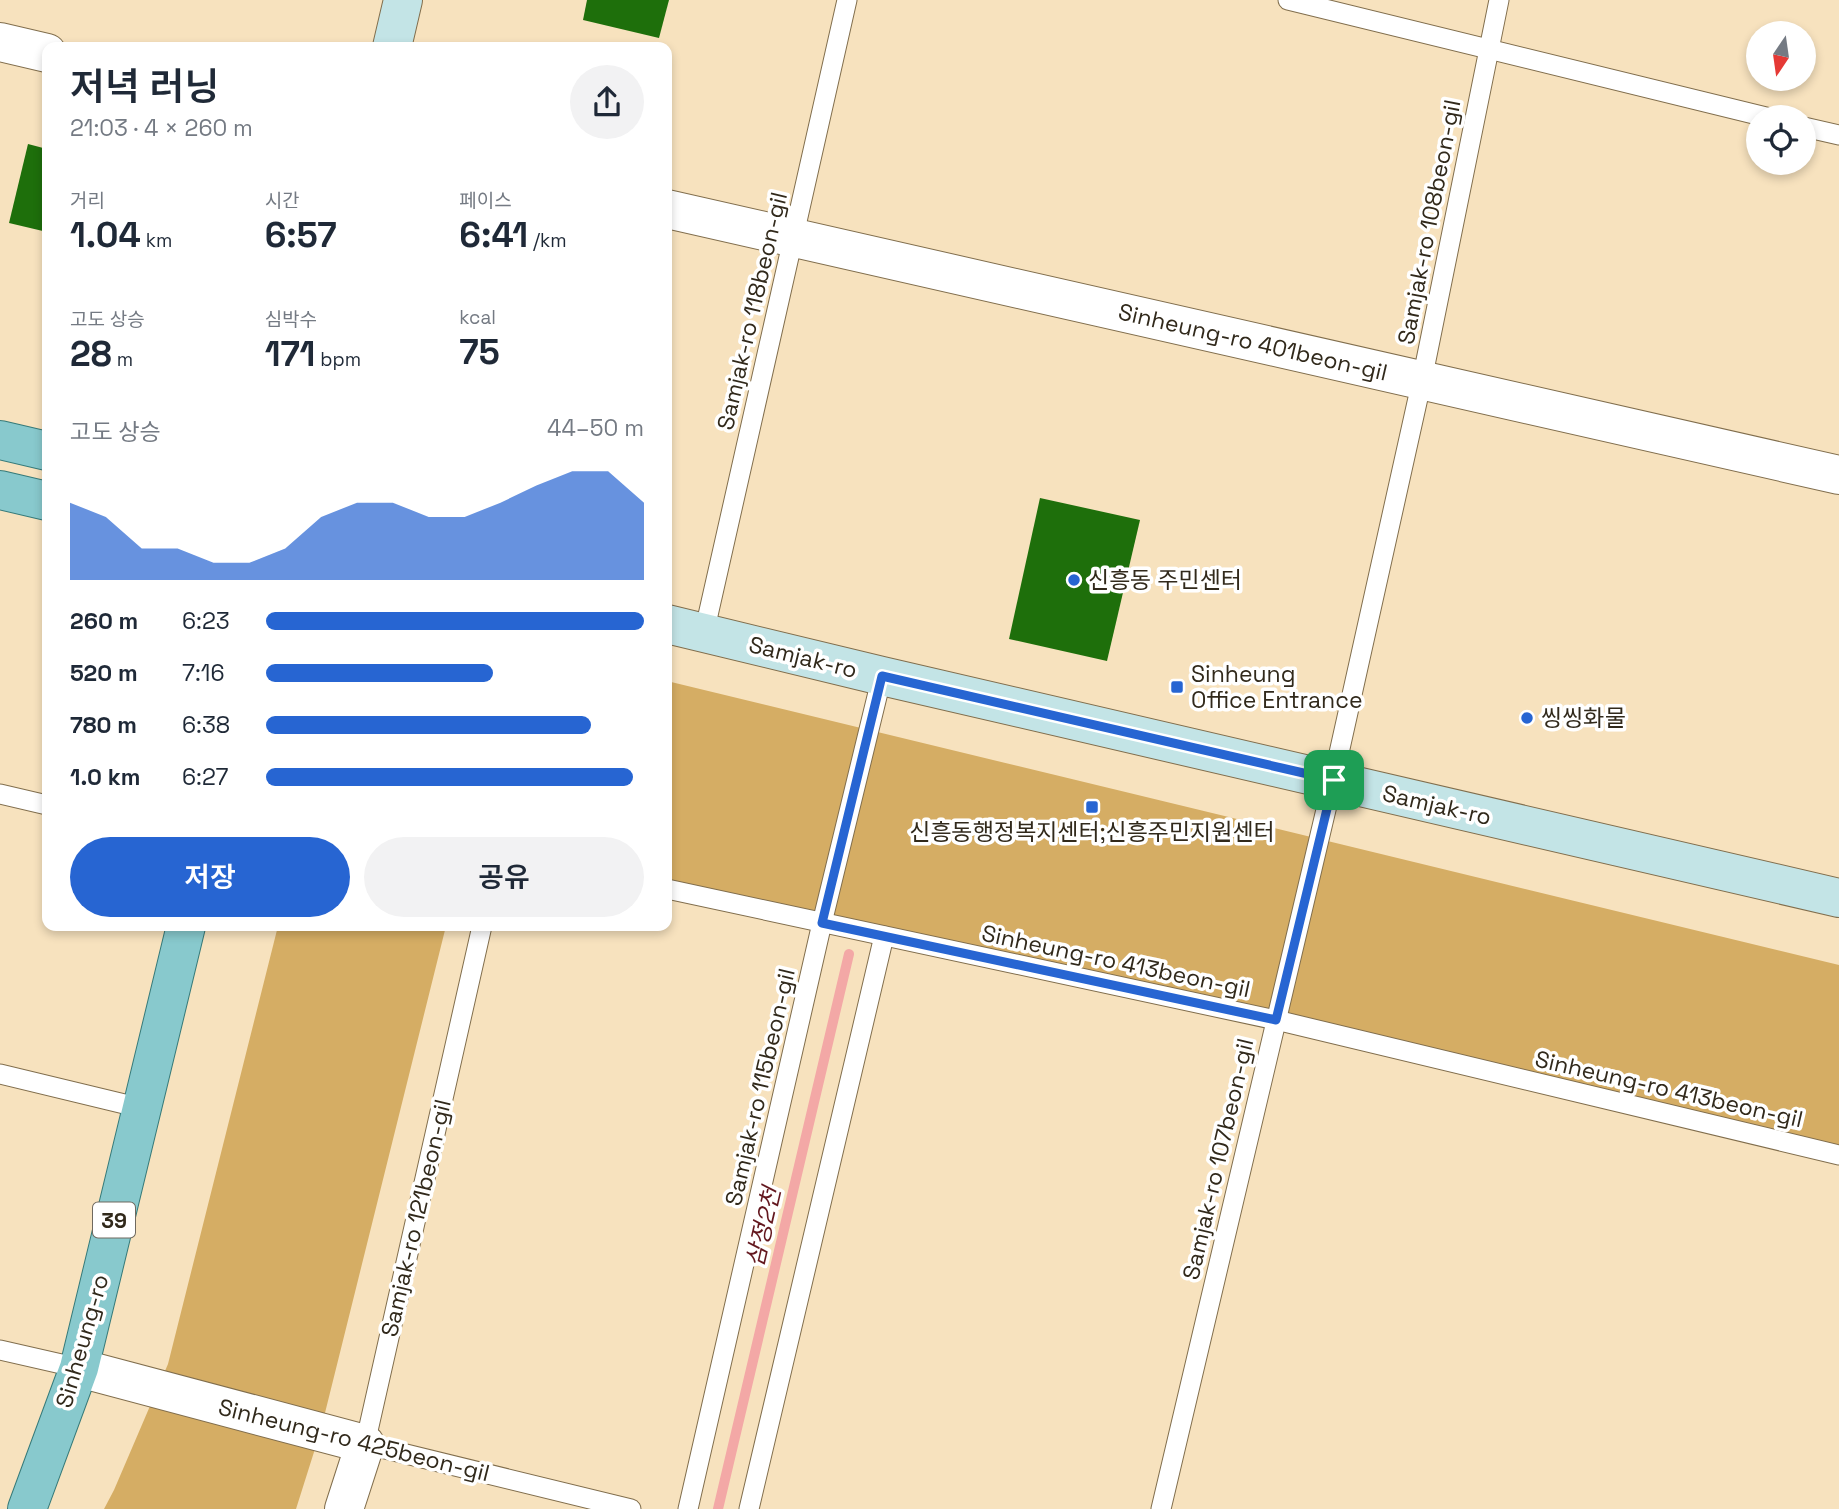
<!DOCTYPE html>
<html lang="ko">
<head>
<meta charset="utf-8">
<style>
  :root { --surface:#fff; --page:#f2f2f3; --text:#1f2937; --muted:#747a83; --accent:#2765d2 }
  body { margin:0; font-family:"Space Grotesk","Noto Sans KR",sans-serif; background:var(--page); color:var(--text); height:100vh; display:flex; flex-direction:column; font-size:26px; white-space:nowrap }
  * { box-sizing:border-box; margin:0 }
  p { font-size:23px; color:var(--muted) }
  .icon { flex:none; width:38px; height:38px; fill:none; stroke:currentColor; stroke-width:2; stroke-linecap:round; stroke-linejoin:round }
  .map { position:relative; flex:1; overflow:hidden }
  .panel { position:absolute; left:42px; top:42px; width:630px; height:889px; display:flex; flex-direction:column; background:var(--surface); border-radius:14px; box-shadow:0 4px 10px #0003 }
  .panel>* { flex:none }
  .needle { width:46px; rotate:193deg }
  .fabs { position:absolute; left:1746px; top:21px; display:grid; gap:14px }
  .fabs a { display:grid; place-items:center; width:70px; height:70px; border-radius:50%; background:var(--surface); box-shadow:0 4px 10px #0003; font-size:35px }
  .pin { position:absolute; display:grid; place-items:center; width:60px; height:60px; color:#fff; margin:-30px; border-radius:14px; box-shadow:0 4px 10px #0006 }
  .round { display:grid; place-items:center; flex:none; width:74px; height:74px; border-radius:37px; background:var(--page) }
  .headline { display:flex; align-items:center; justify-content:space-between; height:119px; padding:0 28px }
  h1 { font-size:38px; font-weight:600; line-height:52px }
  .stats { display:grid; grid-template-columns:repeat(3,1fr); gap:10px; height:119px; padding:7px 28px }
  .stats div { display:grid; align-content:center }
  .stats b { font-size:35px; font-weight:600 }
  .stats small { font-size:19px; font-weight:400 }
  .stats p { font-size:19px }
  .chart { height:196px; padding:14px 28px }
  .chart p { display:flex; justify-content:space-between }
  .chart svg { width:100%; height:126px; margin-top:7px; fill:var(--accent); opacity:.7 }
  .cta { display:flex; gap:14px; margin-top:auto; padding:14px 28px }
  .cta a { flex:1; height:80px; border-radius:42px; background:var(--accent); color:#fff; font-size:28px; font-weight:600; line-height:80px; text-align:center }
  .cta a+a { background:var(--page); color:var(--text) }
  ul { padding:0 28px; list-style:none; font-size:23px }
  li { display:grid; grid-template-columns:112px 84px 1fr; align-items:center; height:52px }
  li i { height:18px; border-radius:9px; background:var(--accent) }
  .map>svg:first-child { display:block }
  .green { fill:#d5ad64 }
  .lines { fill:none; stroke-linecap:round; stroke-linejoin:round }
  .stream { stroke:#f3a8a6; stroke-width:10 }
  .building { fill:#1e6f0b }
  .lane-casing { stroke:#816e4d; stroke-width:21 }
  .street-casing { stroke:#816e4d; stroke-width:40 }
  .secondary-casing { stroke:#816e4d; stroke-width:40 }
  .primary-casing { stroke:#367a79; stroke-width:40 }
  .lane { stroke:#fff; stroke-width:19 }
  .street { stroke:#fff; stroke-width:38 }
  .secondary { stroke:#c3e4e6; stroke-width:38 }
  .primary { stroke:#88c9cd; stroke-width:38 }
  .route-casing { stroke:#fff; stroke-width:14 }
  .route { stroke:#2765d2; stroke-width:9 }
  .poi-dot { fill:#2765d2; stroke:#fff; stroke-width:2.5 }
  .labels { text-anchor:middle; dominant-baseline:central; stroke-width:7; stroke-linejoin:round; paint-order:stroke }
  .shield { fill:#fff; stroke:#6f695f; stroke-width:2 }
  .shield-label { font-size:21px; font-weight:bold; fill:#31291b }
  .street-label { font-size:23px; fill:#31291b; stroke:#fff }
  .poi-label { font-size:23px; fill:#31291b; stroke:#fff; text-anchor:start }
  .water-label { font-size:24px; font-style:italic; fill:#63171e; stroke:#fff }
</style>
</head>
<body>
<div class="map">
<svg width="1839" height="1509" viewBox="0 0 1839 1509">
  <rect width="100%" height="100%" fill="#f7e2be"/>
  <g class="green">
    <polygon points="667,681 1839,965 1839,1154 667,889"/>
    <polygon points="278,926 446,926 320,1433 296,1509 104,1509 114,1490 168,1364"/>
  </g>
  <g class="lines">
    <polyline class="stream" points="718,1509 849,954"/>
  </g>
  <g class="building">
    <polygon points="587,0 669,0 659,38 583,20"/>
    <polygon points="28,144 47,149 47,232 9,223"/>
    <polygon points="1040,498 1140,520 1107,661 1009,639"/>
  </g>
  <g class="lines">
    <g class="lane-casing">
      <g id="lane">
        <polyline points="1288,0 1766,117"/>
        <polyline points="1804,127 1839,135"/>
        <polyline points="704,633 847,0"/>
        <polyline points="0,794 47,805"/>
        <polyline points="667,889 1276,1020 1839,1155"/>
        <polyline points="482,926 365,1444 631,1509"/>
        <polyline points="0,1074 141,1108"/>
        <polyline points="0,1350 79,1368"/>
        <polyline points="688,1509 822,923 882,676"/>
        <polyline points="749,1509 884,936"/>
        <polyline points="1161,1509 1333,780 1422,380 1499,0"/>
      </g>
    </g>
    <g class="street-casing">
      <g id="street">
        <polyline points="0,42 47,53"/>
        <polyline points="667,209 1839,475"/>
        <polyline points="79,1368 365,1444 344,1509"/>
      </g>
    </g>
    <g class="secondary-casing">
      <g id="secondary">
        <polyline points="392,47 403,0"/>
        <polyline points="667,624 882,676 1839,898"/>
      </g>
    </g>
    <g class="primary-casing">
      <g id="primary">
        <polyline points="0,440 47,451"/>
        <polyline points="0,490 47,501"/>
        <polyline points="27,1509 79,1368 186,926"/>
      </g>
    </g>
    <use href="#lane" class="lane"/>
    <use href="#street" class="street"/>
    <use href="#secondary" class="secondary"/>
    <use href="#primary" class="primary"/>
  </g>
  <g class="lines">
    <g class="route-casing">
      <polygon id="route" points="882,676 1334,780 1276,1020 822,923"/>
    </g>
    <use href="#route" class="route"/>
  </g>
  <g class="poi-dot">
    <circle cx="1074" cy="580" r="7"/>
    <rect x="1170" y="680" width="14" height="14" rx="3.5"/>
    <circle cx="1527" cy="718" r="7"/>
    <rect x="1085" y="800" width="14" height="14" rx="3.5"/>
  </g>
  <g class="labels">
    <rect class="shield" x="93" y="1202.5" width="42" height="35" rx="5"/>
    <g class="shield-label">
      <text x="114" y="1220">39</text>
    </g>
    <g class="street-label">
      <text transform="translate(1429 222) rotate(-79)">Samjak-ro 108beon-gil</text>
      <text transform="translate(752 311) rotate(-77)">Samjak-ro 118beon-gil</text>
      <text transform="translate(1253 342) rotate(13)">Sinheung-ro 401beon-gil</text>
      <text transform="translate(803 657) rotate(14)">Samjak-ro</text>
      <text transform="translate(1437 805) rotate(13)">Samjak-ro</text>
      <text transform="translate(1116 961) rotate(12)">Sinheung-ro 413beon-gil</text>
      <text transform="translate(760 1087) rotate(-77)">Samjak-ro 115beon-gil</text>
      <text transform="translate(1669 1089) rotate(13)">Sinheung-ro 413beon-gil</text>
      <text transform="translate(1218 1159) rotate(-77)">Samjak-ro 107beon-gil</text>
      <text transform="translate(416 1218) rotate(-77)">Samjak-ro 121beon-gil</text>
      <text transform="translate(82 1341) rotate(-74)">Sinheung-ro</text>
      <text transform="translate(354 1440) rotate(14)">Sinheung-ro 425beon-gil</text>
    </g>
    <g class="poi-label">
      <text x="1088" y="580">신흥동 주민센터</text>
      <text x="1191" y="674">Sinheung<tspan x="1191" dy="26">Office Entrance</tspan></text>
      <text x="1541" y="718">씽씽화물</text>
      <text x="1092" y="832" text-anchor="middle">신흥동행정복지센터;신흥주민지원센터</text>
    </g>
    <g class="water-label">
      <text transform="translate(763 1227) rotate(-77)">삼정2천</text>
    </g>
  </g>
</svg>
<div class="fabs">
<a><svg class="needle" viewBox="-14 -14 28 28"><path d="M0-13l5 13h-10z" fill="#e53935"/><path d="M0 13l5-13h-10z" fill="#747a83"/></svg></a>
<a><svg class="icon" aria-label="locate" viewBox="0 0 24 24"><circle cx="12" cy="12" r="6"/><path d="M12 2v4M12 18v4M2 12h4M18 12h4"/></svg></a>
</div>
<div class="pin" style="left:1334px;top:780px;background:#1e9e55"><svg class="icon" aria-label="arrive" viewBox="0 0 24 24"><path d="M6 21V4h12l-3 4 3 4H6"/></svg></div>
<section class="panel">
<div class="headline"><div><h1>저녁 러닝</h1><p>21:03 · 4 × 260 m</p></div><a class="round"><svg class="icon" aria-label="share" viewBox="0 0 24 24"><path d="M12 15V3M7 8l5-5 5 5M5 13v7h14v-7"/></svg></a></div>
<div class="stats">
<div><p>거리</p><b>1.04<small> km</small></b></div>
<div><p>시간</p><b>6:57</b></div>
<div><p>페이스</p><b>6:41<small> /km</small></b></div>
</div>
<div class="stats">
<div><p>고도 상승</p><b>28<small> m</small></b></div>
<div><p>심박수</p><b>171<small> bpm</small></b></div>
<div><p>kcal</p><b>75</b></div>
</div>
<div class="chart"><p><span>고도 상승</span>44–50 m</p>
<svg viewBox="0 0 160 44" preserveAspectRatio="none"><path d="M0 44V17L10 22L20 33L30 33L40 38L50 38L60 33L70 22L80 17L90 17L100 22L110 22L120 17L130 11L140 6L150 6L160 17V44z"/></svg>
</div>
<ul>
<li><b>260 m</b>6:23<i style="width:100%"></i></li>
<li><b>520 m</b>7:16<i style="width:60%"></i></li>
<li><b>780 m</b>6:38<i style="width:86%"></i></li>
<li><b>1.0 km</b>6:27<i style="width:97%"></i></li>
</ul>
<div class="cta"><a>저장</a><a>공유</a></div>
</section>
</div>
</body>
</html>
